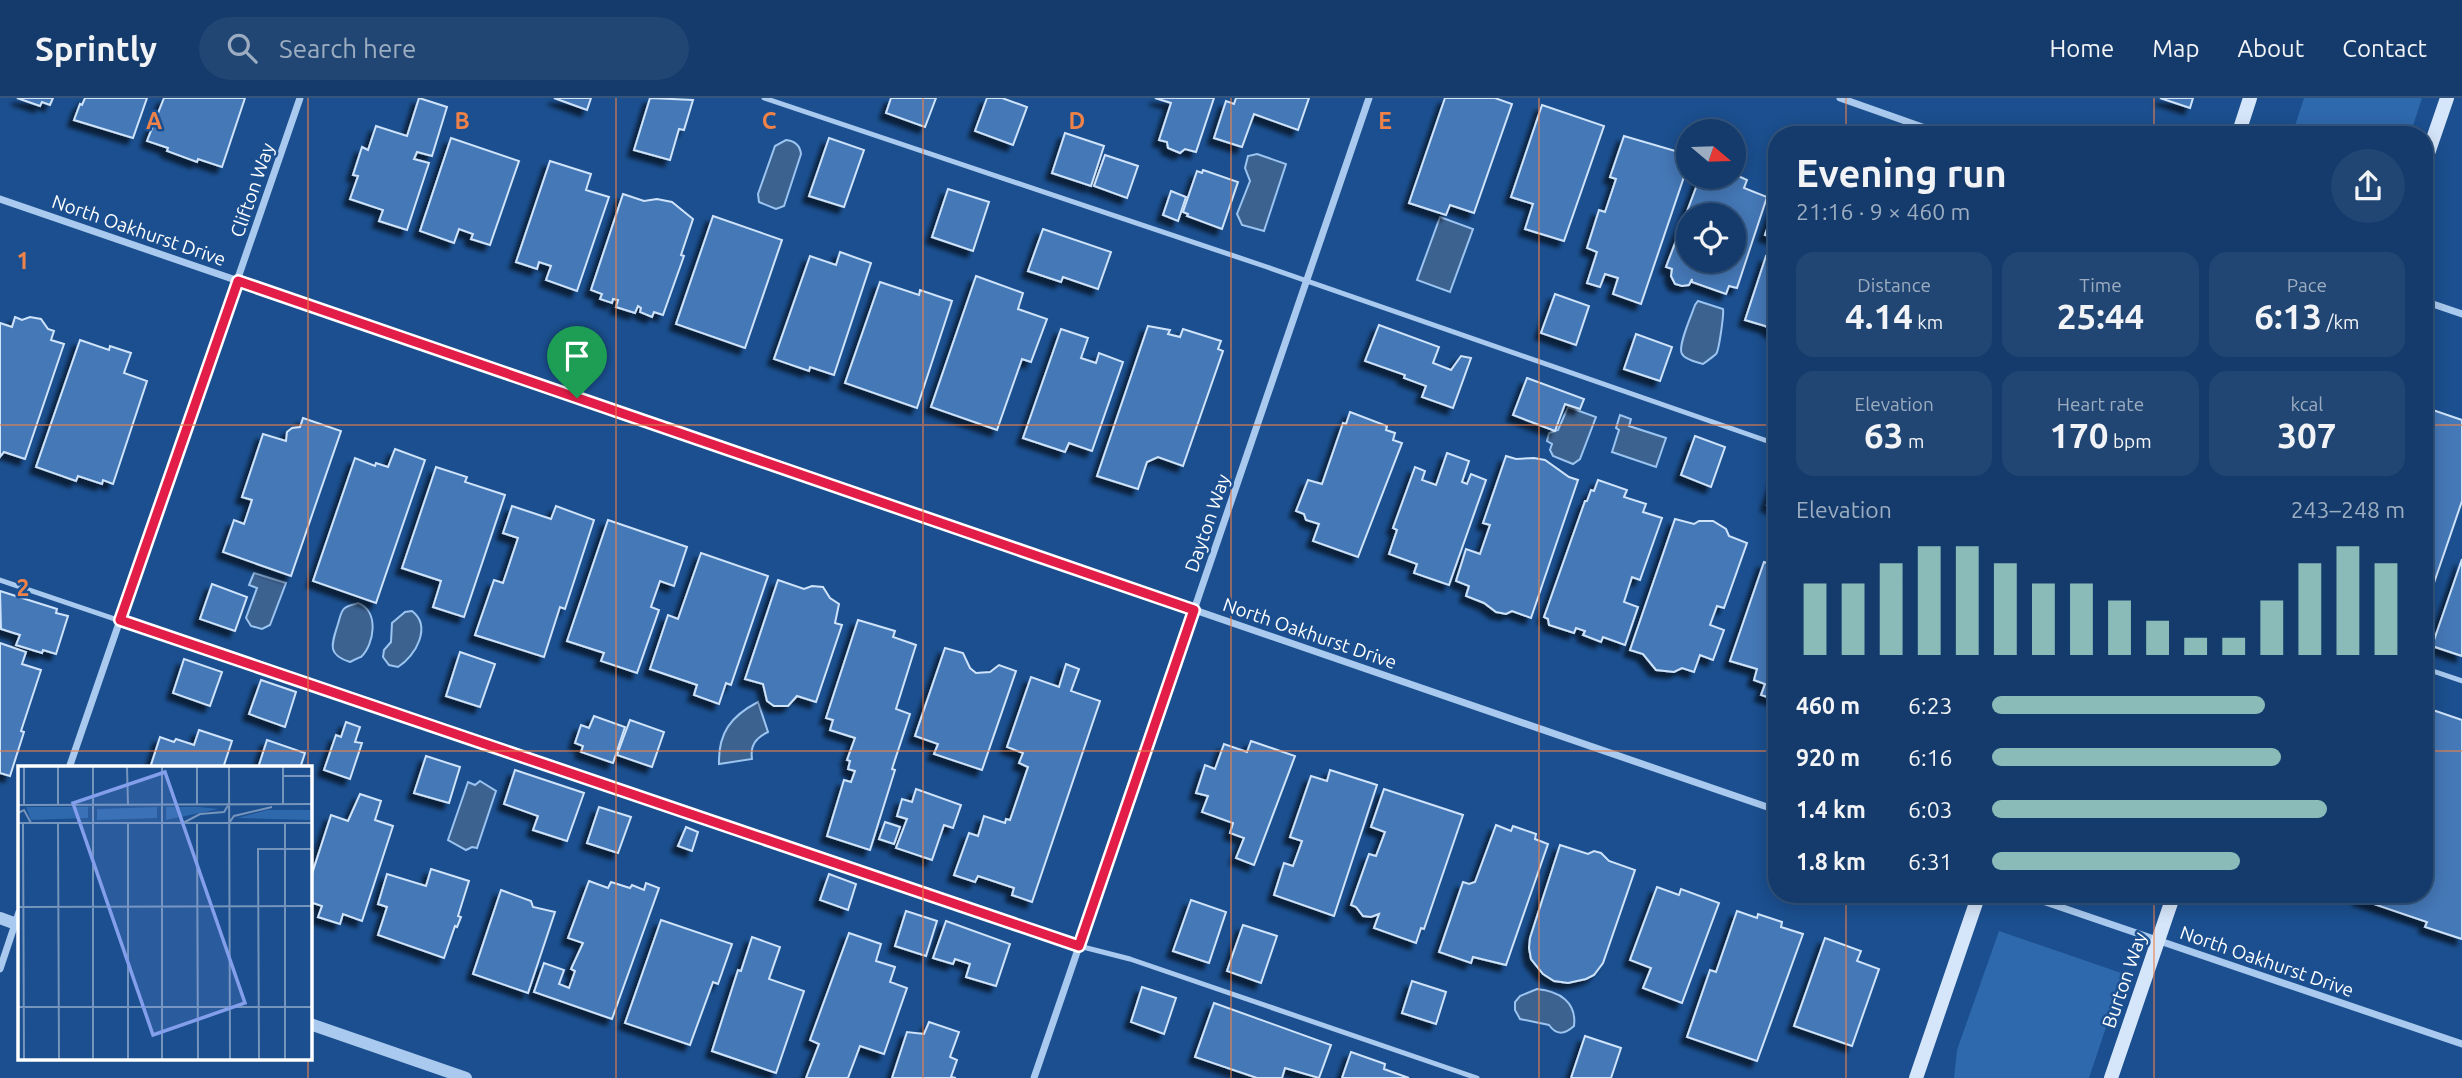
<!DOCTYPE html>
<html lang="en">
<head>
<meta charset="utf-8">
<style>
  :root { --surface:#143b6b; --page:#214673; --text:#f1f3f6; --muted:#9dadc1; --line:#33557e; --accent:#8bbbb9 }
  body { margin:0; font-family:Ubuntu,sans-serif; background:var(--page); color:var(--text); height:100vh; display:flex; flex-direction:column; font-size:26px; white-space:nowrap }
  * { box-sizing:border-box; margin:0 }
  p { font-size:23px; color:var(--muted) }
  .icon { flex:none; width:38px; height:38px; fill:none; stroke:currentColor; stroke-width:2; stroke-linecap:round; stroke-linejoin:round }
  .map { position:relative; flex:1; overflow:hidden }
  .details { position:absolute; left:1768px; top:28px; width:665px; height:777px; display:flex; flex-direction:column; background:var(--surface); border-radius:28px; box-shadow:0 4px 18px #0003,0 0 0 2px var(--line) }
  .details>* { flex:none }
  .needle { width:46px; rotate:109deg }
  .buttons { position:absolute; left:1676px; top:21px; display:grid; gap:14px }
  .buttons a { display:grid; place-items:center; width:70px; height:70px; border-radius:50%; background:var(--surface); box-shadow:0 4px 18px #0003,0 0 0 2px var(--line); font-size:35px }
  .pin { position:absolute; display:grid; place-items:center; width:60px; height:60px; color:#fff; margin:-72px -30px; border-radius:50% 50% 50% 0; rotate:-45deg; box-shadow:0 0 7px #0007 }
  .pin .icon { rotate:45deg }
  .round { display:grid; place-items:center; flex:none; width:74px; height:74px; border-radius:37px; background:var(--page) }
  .overview { display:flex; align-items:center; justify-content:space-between; height:119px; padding:0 28px }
  h1 { font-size:38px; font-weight:700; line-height:52px }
  .metrics { display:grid; grid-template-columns:repeat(3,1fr); gap:10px; height:119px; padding:7px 28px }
  .metrics div { display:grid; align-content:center; border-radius:18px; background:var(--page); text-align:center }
  .metrics b { font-size:35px; font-weight:700 }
  .metrics small { font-size:19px; font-weight:400 }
  .metrics p { font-size:19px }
  .chart { height:196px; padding:14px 28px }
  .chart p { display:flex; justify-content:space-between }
  .chart svg { width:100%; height:126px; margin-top:7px; stroke:var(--accent); stroke-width:6 }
  ul { padding:0 28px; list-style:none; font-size:23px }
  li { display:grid; grid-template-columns:112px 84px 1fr; align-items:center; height:52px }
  li i { height:18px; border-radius:9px; background:var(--accent) }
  header { display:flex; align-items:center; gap:42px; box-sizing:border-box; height:98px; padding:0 35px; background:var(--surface); border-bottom:2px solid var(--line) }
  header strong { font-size:33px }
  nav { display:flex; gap:38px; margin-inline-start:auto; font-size:24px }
  .search { width:490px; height:63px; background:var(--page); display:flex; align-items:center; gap:18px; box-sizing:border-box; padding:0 24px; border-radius:38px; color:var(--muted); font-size:26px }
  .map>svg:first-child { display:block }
  .green { fill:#2e69ad }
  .water { fill:#3c6290; stroke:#9cc4f0; stroke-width:2 }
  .building { fill:#4478b7; stroke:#cfe3fa; stroke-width:2; fill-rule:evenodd; filter:url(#shadow) }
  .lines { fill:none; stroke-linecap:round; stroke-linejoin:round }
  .service { stroke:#a9c9ee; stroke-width:5 }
  .minor { stroke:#a9c9ee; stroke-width:7 }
  .tertiary { stroke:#a9c9ee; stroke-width:12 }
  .secondary { stroke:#d6e6fa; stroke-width:14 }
  .route-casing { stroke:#fff; stroke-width:14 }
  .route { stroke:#e11d48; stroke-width:9 }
  .grid { fill:none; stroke:#ee8249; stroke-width:2; stroke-opacity:0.55 }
  .labels { text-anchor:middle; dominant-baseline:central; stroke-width:5; stroke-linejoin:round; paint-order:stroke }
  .street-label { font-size:19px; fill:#fff; stroke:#1b4f8f }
  .inset-road { fill:none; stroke:#7695bc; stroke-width:2 }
  .view { fill:#839eea; fill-opacity:0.15; stroke:#839eea; stroke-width:3.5 }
  .inset-edge { fill:none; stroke:#fff; stroke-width:3.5 }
  .grid-label { font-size:23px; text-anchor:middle; font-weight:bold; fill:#ee8249; stroke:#1b4f8f; stroke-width:5; stroke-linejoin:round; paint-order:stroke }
</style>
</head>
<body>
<header>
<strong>Sprintly</strong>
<div class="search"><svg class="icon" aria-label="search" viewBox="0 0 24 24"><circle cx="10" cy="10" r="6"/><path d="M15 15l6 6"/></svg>Search here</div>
<nav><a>Home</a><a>Map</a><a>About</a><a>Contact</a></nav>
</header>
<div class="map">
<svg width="2462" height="980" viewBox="0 0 2462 980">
  <defs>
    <filter id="shadow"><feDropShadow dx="-6" dy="6" stdDeviation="2" flood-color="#0009"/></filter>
  </defs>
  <rect width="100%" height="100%" fill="#1b4f8f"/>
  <g class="green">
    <polygon points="2304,0 2422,0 2410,37 2292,37"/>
    <polygon points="1999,833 2124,876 2089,980 1954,980 1957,952"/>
  </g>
  <g class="water">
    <path d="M786 42C795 43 800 47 801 56L784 108 776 111 759 104 758 96 775 48Z"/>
    <polygon points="1257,56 1286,66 1264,133 1242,127 1237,116 1250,83 1245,70 1248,58"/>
    <polygon points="1440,119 1473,131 1450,194 1417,182"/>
    <path d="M1698 203 1723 211C1724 216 1719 253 1716 256 1713 259 1707 263 1703 266 1697 264 1685 262 1682 256 1677 249 1692 216 1695 207Z"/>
    <polygon points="1568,309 1596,319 1580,361 1573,366 1553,358 1550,352 1552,346 1547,343 1549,335 1558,332"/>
    <polygon points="1620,317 1631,321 1629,328 1666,340 1656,369 1612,354 1619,332 1616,330"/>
    <polygon points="254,475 286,485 270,527 262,531 251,528 246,520 257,490 249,487"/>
    <path d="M358 505C380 513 374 547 361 559 360 559 352 563 350 564 328 557 331 548 337 529 339 524 340 516 343 512 346 507 353 507 358 505Z"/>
    <path d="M412 513C432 528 416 558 398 569L389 567 383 559 384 552 391 544 392 525 405 514Z"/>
    <path d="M758 604 768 634C756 640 750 647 752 661L719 666C718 635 731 618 758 604Z"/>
    <polygon points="480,683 496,693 477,750 472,749 466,752 448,742 468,684 475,687"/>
    <path d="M1537 891C1559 893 1577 904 1574 928 1565 936 1557 938 1549 927L1520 921 1515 912V904L1520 898Z"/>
  </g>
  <g class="building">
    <polygon points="17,0 53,0 50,7 42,4 40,8"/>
    <polygon points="85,0 147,0 133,40 74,22 80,6 82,7"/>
    <polygon points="164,0 245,0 222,69 198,61 197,64 167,53 168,50 147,43"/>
    <polygon points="419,0 447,9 432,58 417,54 414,61 429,65 407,132 379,123 383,112 350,101 358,78 353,77 362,49 368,52 376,28 407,38"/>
    <polygon points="554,0 591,0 587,12"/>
    <polygon points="650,0 693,2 684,32 679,31 670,62 634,52"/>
    <polygon points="891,0 936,0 925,29 886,15"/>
    <polygon points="987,0 1002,0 1027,9 1013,47 975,33"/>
    <polygon points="1155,0 1214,0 1196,54 1185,51 1180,55 1168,50 1167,44 1159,42 1171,5"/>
    <polygon points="1236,0 1309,0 1298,32 1254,16 1242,49 1214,40 1226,3 1234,6"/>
    <polygon points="1445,0 1495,0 1512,6 1474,115 1450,107 1446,117 1409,105"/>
    <polygon points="2160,0 2193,0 2190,10"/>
    <polygon points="1542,7 1604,28 1564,143 1525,131 1533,106 1511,99"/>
    <polygon points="1065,35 1104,48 1091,88 1052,75"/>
    <polygon points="1624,38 1689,57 1689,64 1641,206 1613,196 1618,180 1605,176 1600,189 1587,185 1597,154 1587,150 1599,112 1605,114 1616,81 1610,79"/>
    <polygon points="451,40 519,63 490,147 471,141 473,136 459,131 454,145 420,133"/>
    <polygon points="829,40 864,52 844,109 809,98"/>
    <polygon points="1105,57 1138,68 1127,100 1094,88"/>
    <polygon points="550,63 591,76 586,92 609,99 577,193 546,182 551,168 539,164 537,171 516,164"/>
    <polygon points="1203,72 1238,84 1222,131 1187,118 1188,116 1183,114 1197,73 1202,75"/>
    <path d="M1734 76 1747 82 1744 90 1767 99 1737 190 1729 188 1726 196 1692 184V181L1689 187 1682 188 1675 186 1671 178 1672 171 1666 169 1700 79H1714L1713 81 1717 83 1719 79H1734ZM1689 117H1734V163H1689Z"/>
    <polygon points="948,91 989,104 973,153 932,139"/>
    <polygon points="1171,93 1186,99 1178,123 1163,117"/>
    <polygon points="623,96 644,103 657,101 672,104 693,121 681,157 684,158 663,217 654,214 652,219 640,214 641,210 638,208 635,215 616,209 618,202 613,201 612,205 600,201 602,196 591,192"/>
    <polygon points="1776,105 1776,141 1765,137"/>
    <polygon points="713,118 782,142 745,250 676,226"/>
    <polygon points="1043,131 1111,154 1098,191 1063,179 1061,184 1028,173"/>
    <polygon points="1776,148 1776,236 1765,228 1745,222 1766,158 1772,160"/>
    <polygon points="840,154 871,165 834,277 810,269 809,273 774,261 810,158 836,167"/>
    <polygon points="976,178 1023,195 1018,211 1047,221 1031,264 1022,261 997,332 931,309"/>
    <polygon points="880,184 919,197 920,192 952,203 917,310 845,285"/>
    <polygon points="1555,196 1589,208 1576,247 1541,235"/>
    <polygon points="15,219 22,222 30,219 41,221 48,231 54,233 51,242 64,246 25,361 4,354 0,359 0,225 12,229"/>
    <polygon points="1379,227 1439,249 1433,265 1451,272 1461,258 1471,260 1453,310 1422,299 1426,288 1404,280 1405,277 1365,263"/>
    <polygon points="1148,228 1170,232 1168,236 1180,239 1183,231 1221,243 1218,251 1223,253 1183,368 1158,359 1147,364 1138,391 1097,378"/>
    <polygon points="1061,231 1088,240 1081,260 1096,265 1099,255 1123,264 1092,353 1069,345 1065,354 1023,340"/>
    <polygon points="1636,236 1672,249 1660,283 1624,271"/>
    <polygon points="80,242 109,252 110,248 131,255 124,275 147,283 113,386 103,382 102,386 78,378 76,383 36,369"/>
    <polygon points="1527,280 1584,301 1580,311 1565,306 1555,333 1513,317"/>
    <polygon points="2424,309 2462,322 2462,403 2424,514"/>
    <polygon points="1350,314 1387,328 1386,332 1395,335 1393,342 1402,345 1358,459 1313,443 1319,426 1306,422 1304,416 1296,413 1308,382 1322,386 1343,325 1346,326"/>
    <polygon points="303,320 341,333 291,478 223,454 234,422 244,426 252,402 242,399 263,336 286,343 287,334 292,330 300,329"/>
    <polygon points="1695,338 1725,349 1711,389 1681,377"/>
    <polygon points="395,351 425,362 376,505 313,483 355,360 375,368 376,365 388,369"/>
    <polygon points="1447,355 1469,363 1462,384 1467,386 1471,376 1486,382 1449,487 1414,475 1417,466 1389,456 1397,432 1393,430 1415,369 1425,373 1422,382 1436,387"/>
    <polygon points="1506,358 1516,361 1534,360 1545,362 1569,379 1578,382 1531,520 1512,513 1506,516 1496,514 1484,505 1466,498 1469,488 1456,483 1466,451 1480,456 1490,427 1483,425"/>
    <polygon points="436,369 467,379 465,384 505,397 464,519 433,509 441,483 402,470"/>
    <polygon points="1776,379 1776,411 1767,407"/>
    <polygon points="1598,382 1627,392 1624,399 1646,406 1643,414 1662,420 1640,482 1632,479 1624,504 1638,509 1625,547 1603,539 1601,544 1583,537 1585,533 1576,530 1574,535 1549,527 1548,521 1544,519 1585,403 1587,403 1591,392 1594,393"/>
    <polygon points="512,408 551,421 556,408 594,422 565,511 560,509 544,559 475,537 494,482 503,485 518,440 503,435"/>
    <polygon points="1675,421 1694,426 1699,423 1713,423 1726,431 1729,438 1747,445 1724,510 1717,508 1710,527 1724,532 1713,562 1700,557 1694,574 1682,570 1674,574 1656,572 1643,556 1630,552"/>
    <polygon points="608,422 687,449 674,488 660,483 651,509 659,512 637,575 601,563 604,555 567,543"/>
    <polygon points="701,455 768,478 731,587 726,585 719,606 694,597 697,587 650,571 668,517 678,521"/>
    <polygon points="2462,461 2462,558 2432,548"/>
    <polygon points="1764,464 1776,468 1776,602 1761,597 1765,586 1754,582 1757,571 1730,563"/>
    <polygon points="778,482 804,491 812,488 823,489 830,500 839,506 835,525 842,527 816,604 797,598 788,608 774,608 767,603 763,586 745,581"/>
    <polygon points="212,486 247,499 235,533 200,521"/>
    <polygon points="0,493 57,511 56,515 68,518 56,556 43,552 42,555 16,547 20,537 1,531"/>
    <polygon points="858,522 895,533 893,539 916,547 896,611 910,616 892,671 895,672 870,752 827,738 844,682 851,684 855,673 848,671 850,663 847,662 855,640 830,632 833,622 826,620"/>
    <polygon points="0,545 26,554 22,566 41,572 21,633 24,634 10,678 0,675"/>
    <polygon points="945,550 963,555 970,570 976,575 990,574 999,567 1016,573 982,672 934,656 938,646 915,638"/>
    <polygon points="460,554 495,566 480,609 446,598"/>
    <polygon points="184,561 222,574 210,608 173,595"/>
    <polygon points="1066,566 1079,571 1071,593 1100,603 1032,804 1012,797 1014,790 978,778 975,784 954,777 969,735 978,738 984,718 1005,725 1006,721 1010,722 1028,669 1019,665 1023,655 1007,649 1031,579 1059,589"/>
    <polygon points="261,582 296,594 285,629 249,616"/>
    <polygon points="2424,609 2462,622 2462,841 2425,829 2427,824 2359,801 2361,796 2424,796"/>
    <polygon points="594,618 625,629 613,665 581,654 583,648 575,645 581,627 589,630"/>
    <polygon points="630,622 664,634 652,669 617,657"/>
    <polygon points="346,624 360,629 355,644 362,645 350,681 324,672 336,637 341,639"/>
    <polygon points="199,632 232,643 223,670 150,670 160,639 174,644 176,641 194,647"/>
    <polygon points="267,642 305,655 300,670 258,670"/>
    <polygon points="1251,643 1295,658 1254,767 1236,760 1244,740 1230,735 1233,725 1202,714 1208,698 1196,695 1205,667 1215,671 1224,646 1247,654"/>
    <polygon points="426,658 460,669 449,705 414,695"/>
    <polygon points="515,672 584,695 567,743 533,732 538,718 504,706"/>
    <polygon points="1330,672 1377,687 1334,818 1274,797 1284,765 1293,768 1302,743 1290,739 1311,678 1327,683"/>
    <polygon points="916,691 961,707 953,730 944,727 932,762 896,750 907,721 897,718 902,701 912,704"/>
    <polygon points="1384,691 1463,717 1424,831 1421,830 1416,845 1374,830 1379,816 1371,819 1363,818 1356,809 1351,807 1369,756 1376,758 1385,734 1371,729"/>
    <polygon points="360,696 381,703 375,722 393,728 362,823 343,816 340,826 318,819 322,808 310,804 310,782 331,717 348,723"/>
    <polygon points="599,709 631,719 618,755 587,745"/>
    <polygon points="885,724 900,729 894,746 879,741"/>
    <polygon points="1496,727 1511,733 1513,728 1536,736 1535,741 1548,746 1506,867 1473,859 1471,865 1439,854 1463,784 1469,786 1475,784"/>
    <polygon points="686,729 698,734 692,753 678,748"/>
    <polygon points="1560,747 1588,756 1594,753 1601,755 1609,763 1635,772 1603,865 1594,877 1586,881 1568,885 1554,883 1543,876 1531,861 1529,850 1530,840"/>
    <polygon points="431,771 469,783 458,818 461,819 457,829 455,828 444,860 378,837 387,809 378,806 387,776 426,788"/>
    <polygon points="829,776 856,786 848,812 820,802"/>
    <polygon points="589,783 608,790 611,784 630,790 632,787 644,792 646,785 659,790 612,921 534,894 544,865 564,872 559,886 569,890 575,873 571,871 583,845 568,840"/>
    <polygon points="1657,789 1679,797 1681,791 1719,805 1682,905 1643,890 1651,870 1630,862"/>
    <polygon points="501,792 531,803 533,809 555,814 528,895 473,876"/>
    <polygon points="1191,802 1226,814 1209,865 1173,853"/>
    <polygon points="906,813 937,823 926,858 895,848"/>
    <polygon points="1737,813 1757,820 1758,816 1782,824 1781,829 1803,836 1757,963 1687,939 1710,872 1716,874"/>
    <polygon points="661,822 732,846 718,886 713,884 690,947 625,925"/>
    <polygon points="946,823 1010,846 996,888 966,879 970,866 955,861 953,866 933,860"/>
    <polygon points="1243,827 1277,838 1261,885 1227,873"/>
    <polygon points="849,835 881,846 876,863 895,869 890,884 907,890 884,956 860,948 848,980 806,980 819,946 810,942"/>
    <polygon points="752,839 780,849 769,881 804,893 776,975 712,953 738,872 741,873"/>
    <polygon points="1825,840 1861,853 1857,863 1879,871 1852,948 1794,928"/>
    <polygon points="1412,883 1446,894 1436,926 1402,915"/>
    <polygon points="1142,889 1176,900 1164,936 1131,924"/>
    <polygon points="1214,905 1331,947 1319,980 1285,970 1282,980 1257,980 1195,959"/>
    <polygon points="929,924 959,934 950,959 957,962 951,979 956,980 892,980 907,934 924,936"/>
    <polygon points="1585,938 1621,950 1611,980 1571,980"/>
    <polygon points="1351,954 1385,966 1384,971 1409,980 1342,980"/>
  </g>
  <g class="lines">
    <g class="service">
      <polyline points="764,0 1267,169 1776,346"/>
      <polyline points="0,482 1079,848 1130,861 1477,980"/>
      <polyline points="2424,570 2462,583"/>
    </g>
    <g class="minor">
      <polyline points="1840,0 1945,37"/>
      <polyline points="0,101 1776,712"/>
      <polyline points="2424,203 2462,216"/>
      <polyline points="69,670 300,0"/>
      <polyline points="2022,796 2462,946"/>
      <polyline points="0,871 19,814"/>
      <polyline points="1034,980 1369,0"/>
    </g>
    <g class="tertiary">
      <polyline points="0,820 19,827"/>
      <polyline points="310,926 466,980"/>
    </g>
    <g class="secondary">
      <polyline points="2238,37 2250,0"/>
      <polyline points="2424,67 2447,0"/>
      <polyline points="1916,980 1979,796"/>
      <polyline points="2111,980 2174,796"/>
    </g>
  </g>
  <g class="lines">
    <g class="route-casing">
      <polygon id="route" points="238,183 1194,512 1079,848 120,522"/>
    </g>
    <use href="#route" class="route"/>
  </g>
  <path class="grid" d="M308 0V670M616 0V980M923 0V980M1231 0V980M1539 0V980M1846 0V37M2154 0V37M0 327H1776M2424 327H2462M0 653H1776M2424 653H2462M1846 796V980M2154 796V980M308 961V980"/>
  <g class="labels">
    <g class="street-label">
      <text transform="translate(252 92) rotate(-71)">Clifton Way</text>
      <text transform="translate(139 132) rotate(19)">North Oakhurst Drive</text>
      <text transform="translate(1207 425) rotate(-71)">Dayton Way</text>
      <text transform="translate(1310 535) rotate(19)">North Oakhurst Drive</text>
      <text transform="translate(2267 863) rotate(19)">North Oakhurst Drive</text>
      <text transform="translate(2124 882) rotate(-71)">Burton Way</text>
    </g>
  </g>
  <g transform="translate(18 668)">
    <rect width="294" height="294" fill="#1b4f8f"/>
    <path d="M8 41H70V52L13 54ZM139 41V52L79 54V43ZM148 41H181L201 43 148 54ZM249 44H294V54L219 52Z" fill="#2e69ad"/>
    <path class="inset-road" d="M109 1 110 39M144 1V293M211 1 212 293M265 10H294M265 38V1M0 39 294 38M6 39V1M40 39V1M179 39V1M0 47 6 44 13 57M0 57H294M5 57 6 293M40 57 41 293M110 57V293M165 57 182 48 206 46 211 38M179 57 180 293M211 57 216 50 254 41M267 57V293M0 141 294 140M0 241H294M75 293V1M241 293 240 83H294"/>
    <path class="view" d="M147 6 227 237 135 269 55 37Z"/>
    <rect width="294" height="294" class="inset-edge"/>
  </g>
  <g class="grid-label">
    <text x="154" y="31">A</text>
    <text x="462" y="31">B</text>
    <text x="769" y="31">C</text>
    <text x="1077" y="31">D</text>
    <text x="1385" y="31">E</text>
    <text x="23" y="171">1</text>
    <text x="23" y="498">2</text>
  </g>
</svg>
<div class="buttons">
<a><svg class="needle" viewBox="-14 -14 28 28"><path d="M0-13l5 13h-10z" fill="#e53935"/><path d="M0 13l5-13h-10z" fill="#9dadc1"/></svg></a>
<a><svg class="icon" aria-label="locate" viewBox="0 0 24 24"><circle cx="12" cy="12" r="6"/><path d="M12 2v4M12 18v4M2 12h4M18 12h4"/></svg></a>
</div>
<div class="pin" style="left:577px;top:300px;background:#1e9e55"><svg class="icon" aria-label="arrive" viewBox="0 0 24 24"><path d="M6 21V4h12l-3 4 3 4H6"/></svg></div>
<section class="details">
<div class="overview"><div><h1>Evening run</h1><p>21:16 · 9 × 460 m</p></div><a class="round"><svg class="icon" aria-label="share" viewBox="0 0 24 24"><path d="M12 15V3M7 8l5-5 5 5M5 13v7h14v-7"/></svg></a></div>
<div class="metrics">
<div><p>Distance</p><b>4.14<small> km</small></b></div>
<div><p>Time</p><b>25:44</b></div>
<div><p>Pace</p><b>6:13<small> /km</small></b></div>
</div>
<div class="metrics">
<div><p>Elevation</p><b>63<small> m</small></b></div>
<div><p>Heart rate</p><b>170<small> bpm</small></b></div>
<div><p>kcal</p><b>307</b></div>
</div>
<div class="chart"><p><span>Elevation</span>243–248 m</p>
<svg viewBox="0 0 160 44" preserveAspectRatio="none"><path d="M5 44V19M15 44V19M25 44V12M35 44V6M45 44V6M55 44V12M65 44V19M75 44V19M85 44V25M95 44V32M105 44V38M115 44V38M125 44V25M135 44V12M145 44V6M155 44V12"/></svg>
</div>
<ul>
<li><b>460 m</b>6:23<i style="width:66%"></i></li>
<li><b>920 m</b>6:16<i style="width:70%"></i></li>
<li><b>1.4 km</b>6:03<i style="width:81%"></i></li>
<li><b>1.8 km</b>6:31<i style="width:60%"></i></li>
</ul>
</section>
</div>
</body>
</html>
